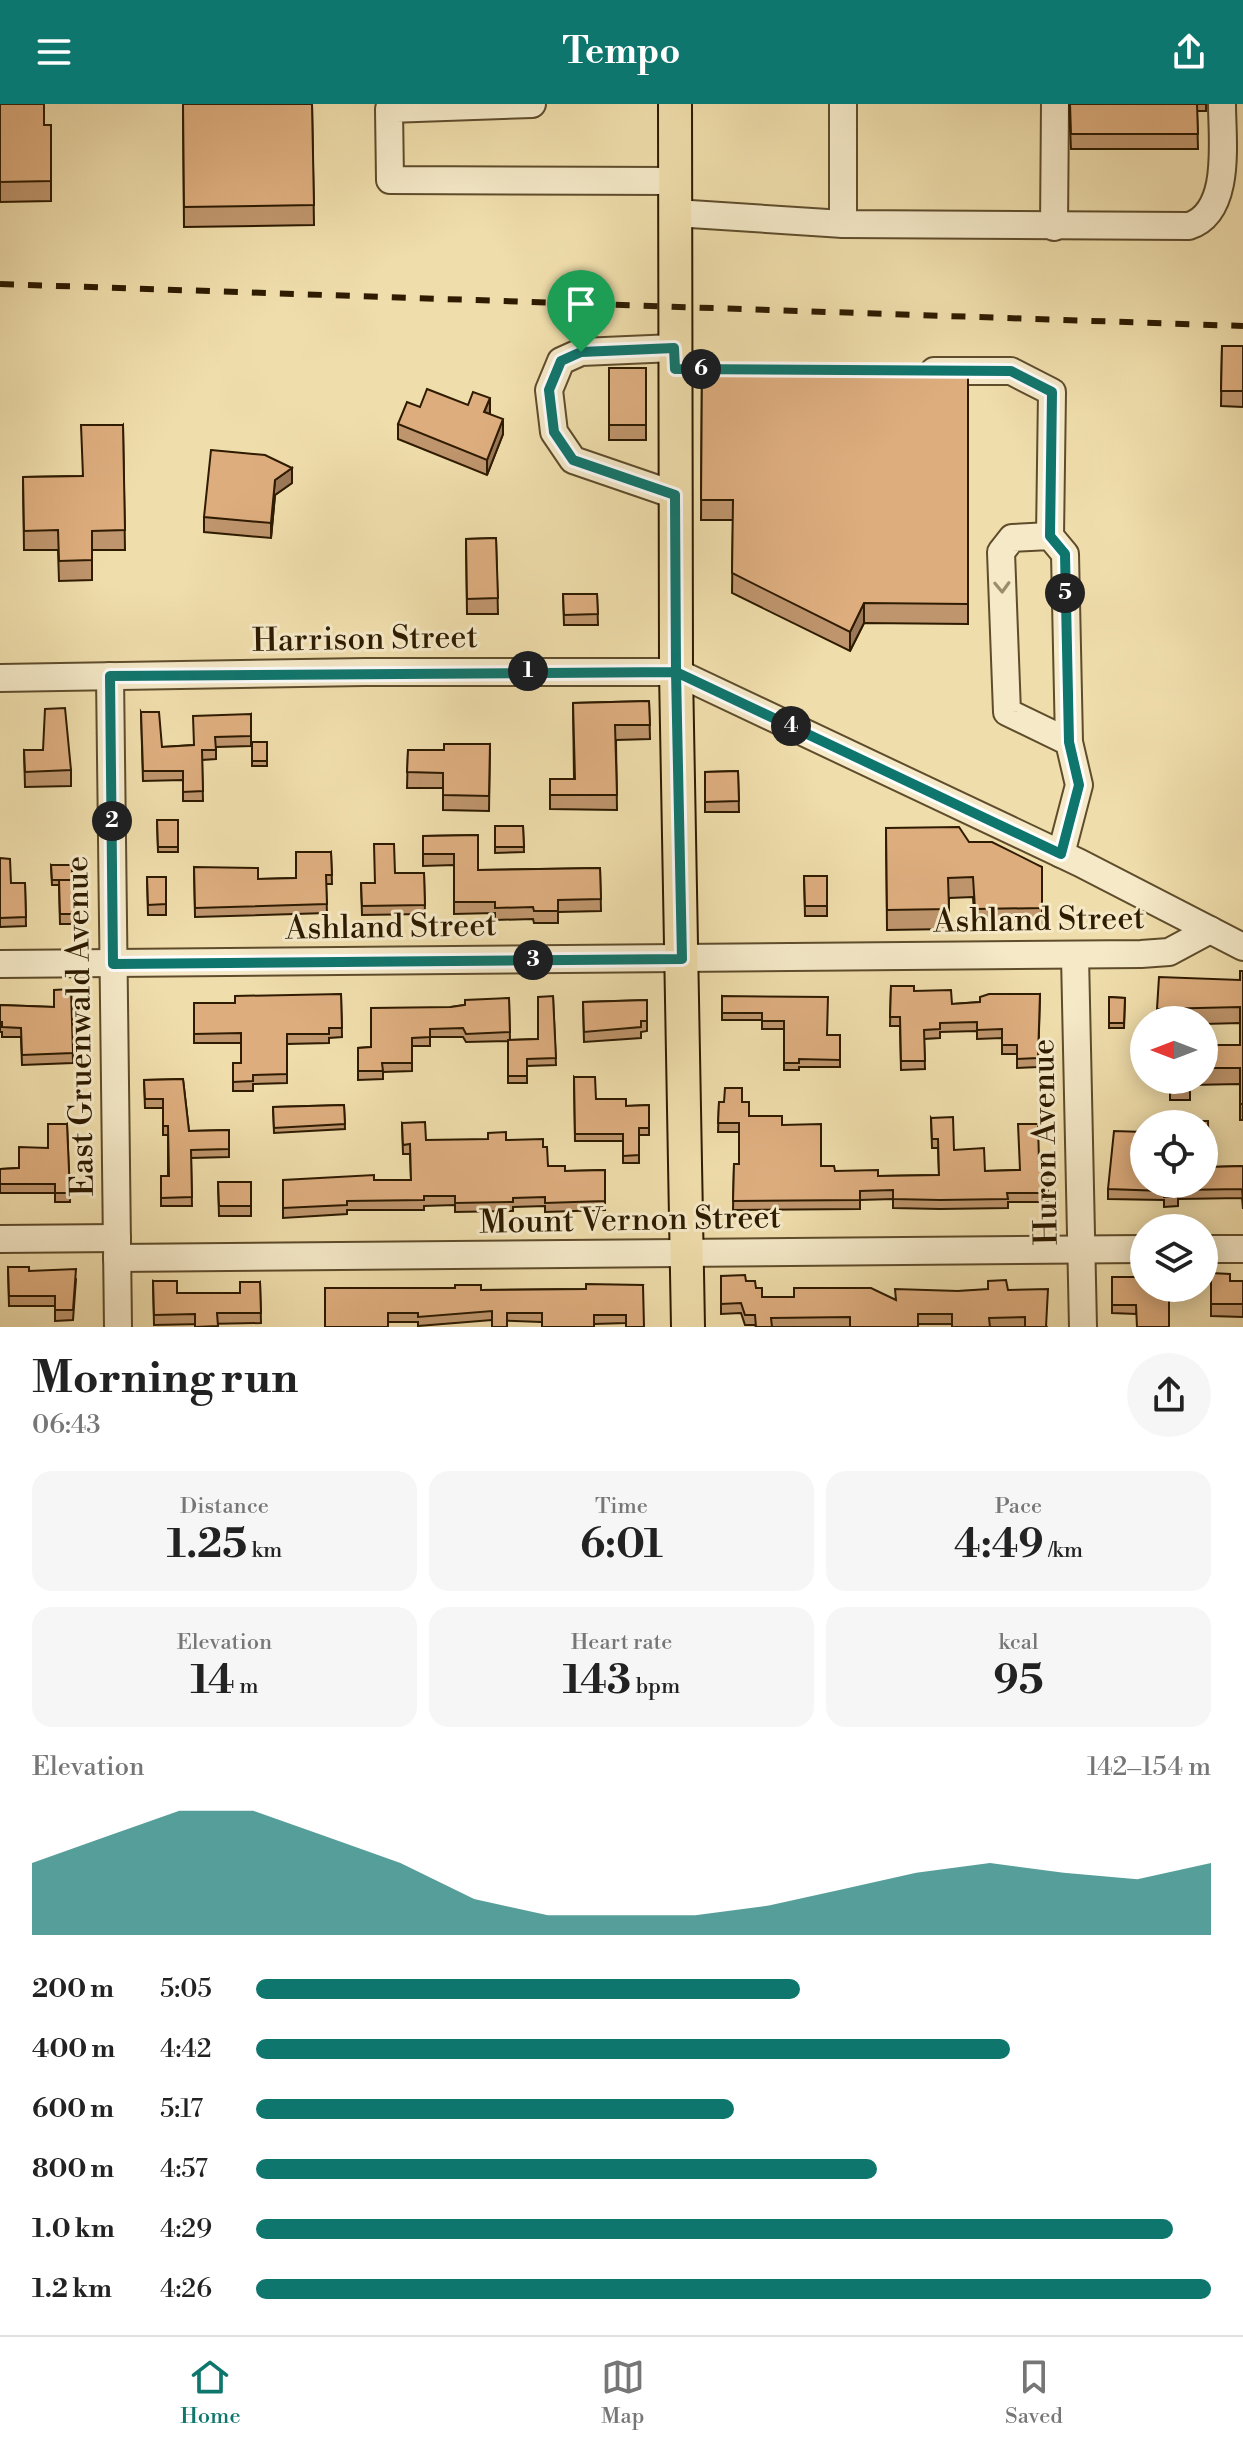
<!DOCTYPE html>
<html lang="en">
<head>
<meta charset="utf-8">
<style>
  :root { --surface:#fff; --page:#f6f6f6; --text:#222; --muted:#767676; --line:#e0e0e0; --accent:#0f766e }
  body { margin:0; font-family:"Libre Bodoni",serif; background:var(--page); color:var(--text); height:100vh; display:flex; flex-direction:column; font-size:30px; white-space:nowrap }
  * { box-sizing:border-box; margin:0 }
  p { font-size:26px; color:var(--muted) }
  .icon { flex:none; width:44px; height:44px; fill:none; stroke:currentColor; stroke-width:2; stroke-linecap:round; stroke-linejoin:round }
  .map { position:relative; height:1223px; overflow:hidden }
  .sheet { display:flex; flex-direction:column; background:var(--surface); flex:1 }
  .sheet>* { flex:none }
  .needle { width:52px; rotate:270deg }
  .fabs { position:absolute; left:1130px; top:902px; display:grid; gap:16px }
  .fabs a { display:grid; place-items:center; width:88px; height:88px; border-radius:50%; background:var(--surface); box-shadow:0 4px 20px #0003; font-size:40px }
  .pin { position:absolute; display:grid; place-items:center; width:68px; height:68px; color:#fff; margin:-82px -34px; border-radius:50% 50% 50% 0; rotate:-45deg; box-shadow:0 0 8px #0007 }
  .pin .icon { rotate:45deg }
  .km { position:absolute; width:40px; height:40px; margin:-20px; border-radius:50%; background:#222; color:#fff; font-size:22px; line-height:40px; text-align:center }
  .round { display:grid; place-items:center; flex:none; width:84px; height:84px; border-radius:42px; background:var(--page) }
  .headline { display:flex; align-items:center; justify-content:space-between; height:136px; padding:0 32px }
  h1 { font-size:44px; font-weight:700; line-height:60px }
  .figures { display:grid; grid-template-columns:repeat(3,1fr); gap:12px; height:136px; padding:8px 32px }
  .figures div { display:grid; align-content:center; border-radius:20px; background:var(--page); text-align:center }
  .figures b { font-size:40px; font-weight:700 }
  .figures small { font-size:22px; font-weight:400 }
  .figures p { font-size:22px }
  .chart { height:224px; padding:16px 32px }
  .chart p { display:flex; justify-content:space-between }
  .chart svg { width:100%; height:144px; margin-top:8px; fill:var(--accent); opacity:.7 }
  ul { padding:0 32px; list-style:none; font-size:26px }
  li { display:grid; grid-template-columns:128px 96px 1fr; align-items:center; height:60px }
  li i { height:20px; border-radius:10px; background:var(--accent) }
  header { display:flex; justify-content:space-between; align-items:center; height:104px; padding:0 32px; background:var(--accent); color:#fff; font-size:36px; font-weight:700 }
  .dock { display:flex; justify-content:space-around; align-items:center; height:112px; border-top:2px solid var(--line); background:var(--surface); font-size:22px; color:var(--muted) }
  .dock a { display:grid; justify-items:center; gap:4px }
  .dock .current { color:var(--accent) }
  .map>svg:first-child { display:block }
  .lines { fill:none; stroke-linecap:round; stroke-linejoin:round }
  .minor-casing { stroke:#5e4c2b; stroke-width:30 }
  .major-casing { stroke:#2e1b00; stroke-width:36 }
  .minor { stroke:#f5e9c8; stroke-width:26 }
  .major { stroke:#efddab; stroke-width:32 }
  .rail { stroke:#2e1b00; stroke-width:6; stroke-dasharray:14 14; stroke-linecap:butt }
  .wall { fill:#be956c; stroke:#2e1b00; stroke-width:2 }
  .shaded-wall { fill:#9b7958; stroke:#2e1b00; stroke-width:2 }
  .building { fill:#ddad7e; stroke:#2e1b00; stroke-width:2 }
  .oneway { stroke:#9b8c6e }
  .route-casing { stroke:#fff; stroke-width:16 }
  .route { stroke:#0f766e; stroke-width:10 }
  .labels { text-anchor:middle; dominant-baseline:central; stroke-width:6; stroke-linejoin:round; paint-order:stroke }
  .street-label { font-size:32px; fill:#2e1b00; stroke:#f5e9c8 }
</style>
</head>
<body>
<header><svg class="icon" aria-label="menu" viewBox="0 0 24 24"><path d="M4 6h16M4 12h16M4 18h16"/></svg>Tempo<svg class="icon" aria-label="share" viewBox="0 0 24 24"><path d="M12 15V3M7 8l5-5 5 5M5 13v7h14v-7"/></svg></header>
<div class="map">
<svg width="1243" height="1223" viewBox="0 0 1243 1223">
  <rect width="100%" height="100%" fill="#efddab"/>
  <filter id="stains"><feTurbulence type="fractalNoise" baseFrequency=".0025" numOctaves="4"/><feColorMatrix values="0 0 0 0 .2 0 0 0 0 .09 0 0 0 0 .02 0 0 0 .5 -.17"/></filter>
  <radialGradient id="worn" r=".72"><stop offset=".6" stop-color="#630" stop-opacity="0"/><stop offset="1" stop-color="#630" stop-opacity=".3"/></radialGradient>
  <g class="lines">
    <g class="minor-casing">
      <g id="minor">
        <polyline points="532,0 389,5 390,76 675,77"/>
        <path d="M675 109 843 120 1189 122C1232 108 1222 36 1222 0"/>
        <polyline points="843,120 843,0"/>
        <polyline points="1054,123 1055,0"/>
        <polyline points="674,244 581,248 561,257 549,286 554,328 573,356 675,391"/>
        <polyline points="934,267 1011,267 1052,288 1050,432"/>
        <polyline points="110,572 118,1223"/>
        <polyline points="0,574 365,568 676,568 1080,759 1243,843"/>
        <polyline points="1061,750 1079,681 1069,638 1065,450 1050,432 1012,434 1001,448 1007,608 1069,638"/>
        <polyline points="1075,852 1083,1223"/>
        <polyline points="0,860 1141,850 1169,848 1210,826"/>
        <polyline points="0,1135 117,1134"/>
        <polyline points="1204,1145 1243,1145"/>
        <polyline points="117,1154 1144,1145"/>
      </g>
    </g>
    <g class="major-casing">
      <polyline id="major" points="675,0 676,568 688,1223"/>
    </g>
    <use href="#minor" class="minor"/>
    <use href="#major" class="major"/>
    <polyline class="rail" points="0,180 1243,222"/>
  </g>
  <g class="wall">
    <polygon points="0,0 44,21 51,21 51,97 0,98"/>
    <polygon points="183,0 312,0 314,121 184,123"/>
    <polygon points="1069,0 1206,0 1206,7 1197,7 1198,45 1071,45"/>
    <polygon points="1222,242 1243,242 1243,303 1221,302"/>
    <polygon points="702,261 968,263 968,520 864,519 850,547 732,489 733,416 701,416"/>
    <rect x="609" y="264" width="37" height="72"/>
    <polygon points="420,303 490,310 503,330 487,371 398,335 398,320"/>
    <polygon points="123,321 125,446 92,446 92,476 59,477 58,446 24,446 23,373 82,372"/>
    <polygon points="292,379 275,391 271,434 204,428 204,413"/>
    <polygon points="496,434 498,510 467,510 466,435"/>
    <polygon points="563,490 597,490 598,521 564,521"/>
    <polygon points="649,597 650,635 616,636 617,706 550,705 550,675 574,675 573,599"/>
    <polygon points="141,608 162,643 194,641 251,610 251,642 216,643 216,655 202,656 203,697 183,697 183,676 143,677"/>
    <rect x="252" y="638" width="15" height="24"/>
    <polygon points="490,640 489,707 443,706 443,684 407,684 408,646 444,646"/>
    <polygon points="24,646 71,666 71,682 25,683"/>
    <polygon points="738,667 739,708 705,708 705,668"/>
    <polygon points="157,716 178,716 178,748 158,748"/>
    <polygon points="495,722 523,722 524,748 495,749"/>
    <polygon points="886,724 969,738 1042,763 1042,824 975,825 973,793 949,794 949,825 887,826"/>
    <polygon points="478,731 478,766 600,764 601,807 558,808 558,819 534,819 533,815 495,816 495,809 454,810 454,761 423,762 423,732"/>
    <polygon points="331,748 332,780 326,780 327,809 195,813 194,763 258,775 296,774"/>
    <polygon points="0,754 11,779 25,779 26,822 0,823"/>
    <polygon points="51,761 72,776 78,776 79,820 60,820 59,781 52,781"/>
    <polygon points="395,769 424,769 425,810 362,811 361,779 375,779"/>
    <polygon points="804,772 827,772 827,812 805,812"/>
    <polygon points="147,773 166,773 166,811 148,811"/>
    <polygon points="1243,867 1243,1016 1240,1016 1240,980 1190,981 1190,996 1170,996 1170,976 1204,976 1204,941 1240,941 1240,919 1204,920 1204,916 1157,916 1157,905 1240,876"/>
    <polygon points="891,882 914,887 952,900 980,898 1040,890 1038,963 1017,964 1017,950 1002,950 1002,934 977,935 977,927 940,928 940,934 924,935 925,965 901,966 900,922 890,922"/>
    <polygon points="71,885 73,959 22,961 21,933 2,933 2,928 0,928 0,901 54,903"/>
    <polygon points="341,890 342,933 329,934 329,939 287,940 287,979 253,980 253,987 233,987 233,959 241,959 241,939 194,939 194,899 235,899"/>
    <polygon points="553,892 556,961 527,962 527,979 508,979 508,937 466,938 463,933 430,933 430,942 412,942 412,967 383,968 383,975 358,976 358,944 371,943 451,903 509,894 510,936 538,935"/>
    <polygon points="722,892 827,931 840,931 840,963 799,963 799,966 784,966 784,925 762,925 762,916 722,916"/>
    <polygon points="1109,893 1125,894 1124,924 1109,924"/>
    <polygon points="647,896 647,927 641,928 641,934 584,938 583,898"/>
    <polygon points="574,973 596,995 626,1002 649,1001 649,1031 639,1031 639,1059 623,1059 623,1037 575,1037"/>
    <polygon points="183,975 189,1027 229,1026 229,1053 191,1054 192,1102 161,1102 161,1072 168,1072 168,1031 163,1031 163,1004 145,1004 144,976"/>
    <polygon points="719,998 742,998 749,1012 782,1021 821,1062 835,1067 878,1072 939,1071 938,1044 932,1044 931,1014 954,1046 985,1067 1019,1066 1039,1057 1047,1057 1048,1098 1008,1098 1008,1104 940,1105 893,1104 893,1095 860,1096 860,1105 733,1106 734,1060 739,1060 739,1028 718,1028"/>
    <polygon points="344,1001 345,1025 274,1029 273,1003"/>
    <polygon points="402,1019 426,1036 506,1036 543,1043 548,1062 565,1067 605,1066 605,1106 545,1108 545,1102 513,1103 513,1107 455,1108 455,1101 424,1102 424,1106 347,1106 347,1110 283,1114 283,1076 411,1076 410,1050 403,1050"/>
    <polygon points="67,1020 70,1098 55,1098 55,1089 0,1089 0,1065 19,1064 48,1044"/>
    <polygon points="1243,1062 1243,1105 1242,1094 1178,1095 1178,1102 1164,1103 1164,1096 1108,1095 1108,1085 1209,1063"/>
    <polygon points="218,1078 251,1078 251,1112 219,1112"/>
    <polygon points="8,1163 76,1175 73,1216 55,1217 55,1202 9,1202"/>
    <polygon points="1211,1169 1230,1177 1243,1177 1243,1213 1211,1212"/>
    <polygon points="721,1172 746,1177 756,1184 762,1193 895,1196 958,1187 1008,1186 1047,1223 952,1223 952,1220 918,1220 918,1223 756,1223 755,1221 745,1221 741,1209 721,1210"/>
    <polygon points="1112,1173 1144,1173 1136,1210 1112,1209"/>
    <polygon points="153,1177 177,1189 240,1189 260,1178 261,1219 154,1221"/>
    <polygon points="643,1181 626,1219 594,1220 492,1216 418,1222 418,1218 388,1218 325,1223 481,1186 586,1185"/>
  </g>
  <g class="shaded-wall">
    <polygon points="490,294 490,310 484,308"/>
    <polygon points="503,315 503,330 487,371 487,356"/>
    <polygon points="292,364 292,379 275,391 271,434 271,419 275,376"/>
    <polygon points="864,499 864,519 850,547 850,528"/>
  </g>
  <g class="building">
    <polygon points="0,0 44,0 44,21 51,21 51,77 0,78"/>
    <polygon points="183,0 312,0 314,101 184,103"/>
    <polygon points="1070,0 1197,0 1198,30 1071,30"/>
    <polygon points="1222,242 1243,242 1243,287 1221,287"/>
    <polygon points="702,261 968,263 968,500 864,499 850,528 732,469 733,396 701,396"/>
    <rect x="609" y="264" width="37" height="57"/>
    <polygon points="427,285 468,301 473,288 490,294 484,308 503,315 487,356 398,320 407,298 420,303"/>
    <polygon points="81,321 123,321 125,426 92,427 92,456 59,457 58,426 24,427 23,373 83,372"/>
    <polygon points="211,346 265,351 292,364 275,376 271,419 204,413"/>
    <polygon points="496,434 498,494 467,495 466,435"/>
    <polygon points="563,490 597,490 598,510 564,511"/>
    <polygon points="649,597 650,621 615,621 617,691 550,691 550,675 575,675 573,599"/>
    <polygon points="65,604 71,666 25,668 24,646 43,646 45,605"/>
    <polygon points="141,608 159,608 162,643 194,641 193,612 251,610 251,632 215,633 216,646 202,646 203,687 183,688 183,667 143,667"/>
    <rect x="252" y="638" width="15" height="19"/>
    <polygon points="444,640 490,640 489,692 443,691 443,669 407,668 408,646 444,646"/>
    <polygon points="738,667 739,697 705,698 705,668"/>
    <polygon points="157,716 178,716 178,743 158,743"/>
    <polygon points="495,722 523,722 524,743 495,743"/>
    <polygon points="959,723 969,738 992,738 1042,763 1042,804 975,805 973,773 948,774 949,805 887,806 886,724"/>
    <polygon points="478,731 478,766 600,764 601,795 558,796 558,807 534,807 533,803 495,804 495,798 454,798 454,750 423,750 423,732"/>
    <polygon points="374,740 394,740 395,769 424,769 425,801 362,802 361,779 375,779"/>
    <polygon points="296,748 331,748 332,771 326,771 327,800 195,804 194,763 258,764 258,775 296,774"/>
    <polygon points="0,754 10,755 11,779 25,779 26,813 0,814"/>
    <polygon points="51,761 72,761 72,776 52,776"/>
    <polygon points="804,772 827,772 827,802 805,802"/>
    <polygon points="147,773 166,773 166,800 148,801"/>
    <polygon points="59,776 78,776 79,810 60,810"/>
    <polygon points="1240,867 1243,867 1243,1000 1240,1000 1240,964 1204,964 1204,941 1240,941 1240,903 1157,905 1159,873 1240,876"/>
    <polygon points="891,882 914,882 914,887 951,886 952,900 980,898 980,893 989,890 1040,890 1038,954 1017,955 1017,941 1002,941 1002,925 977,926 977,918 940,919 940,925 924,926 925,957 901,957 900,913 890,913"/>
    <polygon points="71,885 73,949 22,951 21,924 2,923 2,918 0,918 0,901 54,903 54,886"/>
    <polygon points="341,890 342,924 329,924 329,930 287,930 287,970 253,971 253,977 233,978 233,959 241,959 241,929 194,930 194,899 235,899 235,892"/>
    <polygon points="553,892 556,954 527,955 527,972 508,972 508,936 538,935 538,893"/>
    <polygon points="722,892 828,893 827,931 840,931 840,956 799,955 799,959 784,959 784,917 762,917 762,909 722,909"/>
    <polygon points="1109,893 1125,894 1124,919 1109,919"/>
    <polygon points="509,894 510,928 466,930 463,924 430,925 430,933 412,934 412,959 382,959 383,967 358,967 358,944 371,943 371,904 451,903 465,901 465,896"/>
    <polygon points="647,896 647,917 641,917 641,923 584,928 583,898"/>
    <polygon points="574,973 595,973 596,995 626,995 626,1002 649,1001 649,1024 639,1024 639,1051 623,1052 623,1030 575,1030"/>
    <polygon points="183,975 189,1027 229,1026 229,1045 191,1046 192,1093 161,1094 161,1072 169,1072 168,1022 163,1022 163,995 145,995 144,976"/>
    <polygon points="1170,976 1190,976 1190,979 1170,980"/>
    <polygon points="725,984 742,984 742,998 749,998 749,1012 782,1012 782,1021 821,1020 821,1062 834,1062 835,1067 878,1066 878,1072 939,1071 938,1035 932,1035 931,1014 953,1013 954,1046 984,1044 985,1067 1020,1066 1018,1020 1038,1020 1039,1057 1047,1057 1048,1089 1007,1089 1008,1095 940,1096 893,1095 893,1086 860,1087 860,1096 733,1097 734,1060 739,1060 739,1019 718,1019 719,998 724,998"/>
    <polygon points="344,1001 345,1020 274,1024 273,1003"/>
    <polygon points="1149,1017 1208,1017 1209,1063 1243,1062 1243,1096 1242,1085 1178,1086 1178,1093 1164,1093 1164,1087 1108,1085 1114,1027 1144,1028 1144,1080 1204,1080 1204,1020 1149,1020"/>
    <polygon points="425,1018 426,1036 488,1035 488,1029 506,1028 506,1036 543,1035 543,1043 547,1043 548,1062 565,1062 565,1067 605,1066 605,1097 545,1099 545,1093 513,1094 513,1098 455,1099 455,1092 424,1092 424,1096 347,1097 347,1101 283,1104 283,1076 374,1071 374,1076 411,1076 410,1040 403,1041 402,1019"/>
    <polygon points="48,1020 67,1020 70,1089 55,1089 55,1080 0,1080 0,1065 19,1064 19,1043 48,1044"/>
    <polygon points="218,1078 251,1078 251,1102 219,1102"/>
    <polygon points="8,1163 29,1163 29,1167 76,1165 73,1206 55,1206 55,1192 9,1192"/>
    <polygon points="1211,1169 1230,1170 1230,1177 1243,1177 1243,1200 1211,1200"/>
    <polygon points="745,1171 746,1177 755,1177 756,1184 762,1184 762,1193 794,1193 794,1184 871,1184 896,1196 895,1185 958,1187 988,1185 988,1177 1006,1176 1008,1186 1048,1185 1046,1223 1025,1223 1025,1213 989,1214 990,1223 952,1223 952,1210 918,1210 918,1223 850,1223 850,1213 771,1214 772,1223 756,1223 755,1211 745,1211 741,1199 721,1200 721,1172"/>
    <polygon points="1112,1173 1144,1173 1144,1184 1169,1184 1169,1223 1137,1223 1136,1201 1112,1201"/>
    <polygon points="153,1177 177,1177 177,1189 240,1189 240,1178 260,1178 261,1209 217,1209 218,1222 195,1223 195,1210 154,1211"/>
    <polygon points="586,1180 643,1181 644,1223 626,1223 626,1211 594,1211 594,1223 542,1223 542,1209 507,1209 507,1223 492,1223 492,1207 418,1213 418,1209 388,1209 388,1223 325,1223 325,1184 455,1184 455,1181 481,1181 481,1186 586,1185"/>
  </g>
  <defs><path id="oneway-chevron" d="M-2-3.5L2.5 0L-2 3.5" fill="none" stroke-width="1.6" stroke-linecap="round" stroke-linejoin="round" transform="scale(2)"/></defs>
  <use class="oneway" href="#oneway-chevron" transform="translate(1002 483) rotate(88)"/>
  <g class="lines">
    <g class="route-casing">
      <polyline id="route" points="581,248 561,257 549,286 554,328 573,356 675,391 676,568 110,572 113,860 682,855 676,568 1061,750 1079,681 1069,638 1065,450 1050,432 1052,288 1011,267 675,265 674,244 581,248"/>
    </g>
    <use href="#route" class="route"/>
  </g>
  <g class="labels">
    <g class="street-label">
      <text transform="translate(365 535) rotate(-1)">Harrison Street</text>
      <text transform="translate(1039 816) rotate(-1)">Ashland Street</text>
      <text transform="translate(391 823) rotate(-1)">Ashland Street</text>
      <text transform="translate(80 922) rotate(-91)">East Gruenwald Avenue</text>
      <text transform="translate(1045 1038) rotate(-91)">Huron Avenue</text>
      <text transform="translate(630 1116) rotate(-1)">Mount Vernon Street</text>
    </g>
  </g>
  <rect width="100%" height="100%" filter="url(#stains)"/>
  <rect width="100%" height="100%" fill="url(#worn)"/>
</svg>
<div class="fabs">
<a><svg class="needle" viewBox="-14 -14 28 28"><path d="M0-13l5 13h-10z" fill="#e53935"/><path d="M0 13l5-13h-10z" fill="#767676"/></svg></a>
<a><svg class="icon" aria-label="locate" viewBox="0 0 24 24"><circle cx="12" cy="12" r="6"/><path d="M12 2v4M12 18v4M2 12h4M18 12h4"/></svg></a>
<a><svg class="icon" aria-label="layers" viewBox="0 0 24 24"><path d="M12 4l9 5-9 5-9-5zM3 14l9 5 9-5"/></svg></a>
</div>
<div class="pin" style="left:581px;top:248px;background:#1e9e55"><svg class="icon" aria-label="arrive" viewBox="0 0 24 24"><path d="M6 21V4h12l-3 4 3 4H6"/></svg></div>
<b class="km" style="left:528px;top:567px">1</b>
<b class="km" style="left:112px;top:717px">2</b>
<b class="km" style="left:533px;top:856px">3</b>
<b class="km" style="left:791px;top:622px">4</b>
<b class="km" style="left:1065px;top:489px">5</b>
<b class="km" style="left:701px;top:265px">6</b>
</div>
<section class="sheet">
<div class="headline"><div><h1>Morning run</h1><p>06:43</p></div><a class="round"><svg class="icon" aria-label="share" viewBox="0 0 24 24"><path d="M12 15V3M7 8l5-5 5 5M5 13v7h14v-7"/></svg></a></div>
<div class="figures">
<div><p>Distance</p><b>1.25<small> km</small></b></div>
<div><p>Time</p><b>6:01</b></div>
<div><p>Pace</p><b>4:49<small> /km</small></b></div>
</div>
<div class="figures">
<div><p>Elevation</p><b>14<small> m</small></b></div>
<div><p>Heart rate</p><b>143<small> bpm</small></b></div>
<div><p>kcal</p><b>95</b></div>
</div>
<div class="chart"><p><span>Elevation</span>142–154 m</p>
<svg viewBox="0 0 160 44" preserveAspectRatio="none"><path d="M0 44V22L10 14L20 6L30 6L40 14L50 22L60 33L70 38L80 38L90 38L100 35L110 30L120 25L130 22L140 25L150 27L160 22V44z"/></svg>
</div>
<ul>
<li><b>200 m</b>5:05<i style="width:57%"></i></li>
<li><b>400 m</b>4:42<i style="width:79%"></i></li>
<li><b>600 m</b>5:17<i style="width:50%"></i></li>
<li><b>800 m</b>4:57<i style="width:65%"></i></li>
<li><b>1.0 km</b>4:29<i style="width:96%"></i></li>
<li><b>1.2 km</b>4:26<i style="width:100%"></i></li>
</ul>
</section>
<nav class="dock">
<a class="current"><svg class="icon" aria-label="home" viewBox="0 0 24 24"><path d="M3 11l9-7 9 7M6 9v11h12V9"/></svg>Home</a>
<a><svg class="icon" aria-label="map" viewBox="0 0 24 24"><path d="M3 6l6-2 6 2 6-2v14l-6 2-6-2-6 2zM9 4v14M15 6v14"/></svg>Map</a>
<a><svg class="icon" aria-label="saved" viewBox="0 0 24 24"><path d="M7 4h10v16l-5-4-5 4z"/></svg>Saved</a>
</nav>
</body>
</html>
